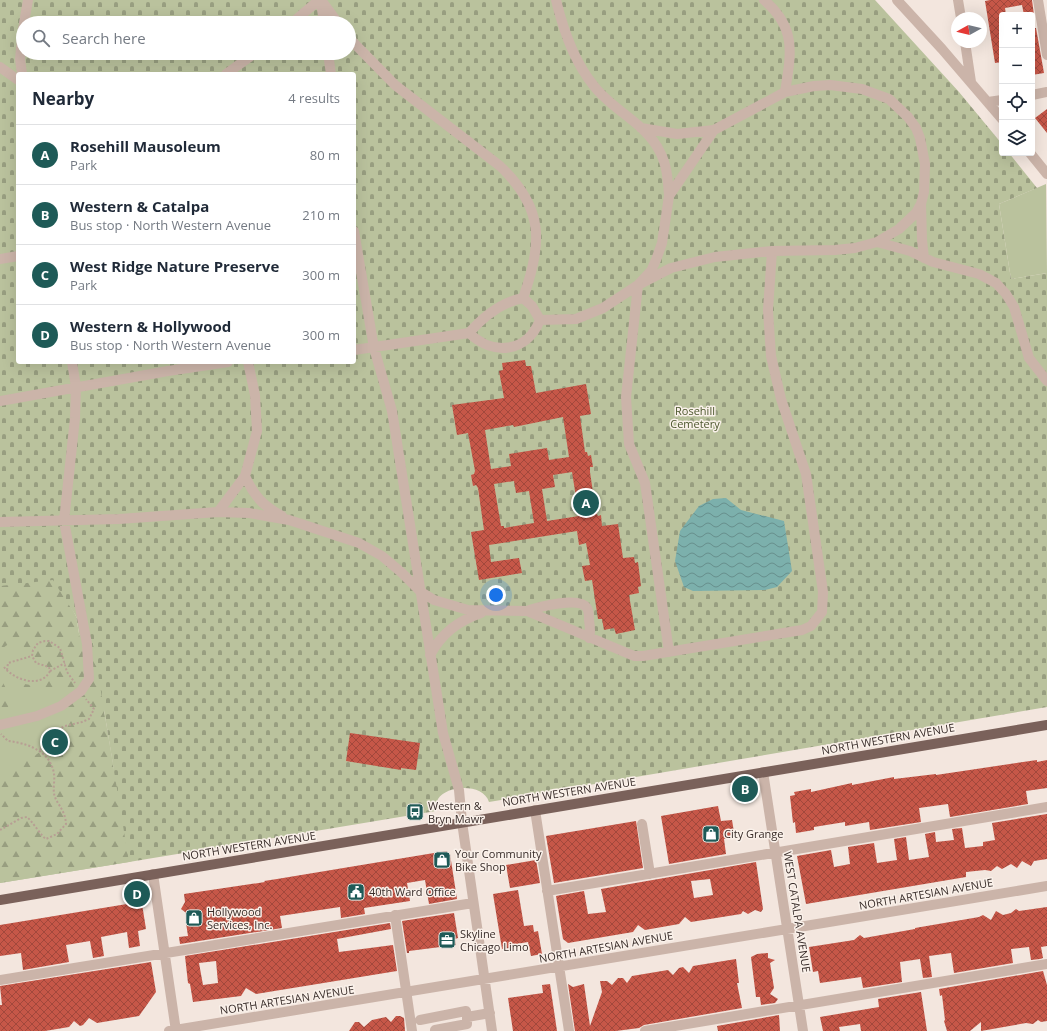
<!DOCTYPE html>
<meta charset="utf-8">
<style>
body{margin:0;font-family:"Open Sans",sans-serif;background:#f6f6f7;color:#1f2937}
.controls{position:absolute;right:12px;top:12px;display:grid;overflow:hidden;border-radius:4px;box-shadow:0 4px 16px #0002}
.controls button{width:36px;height:36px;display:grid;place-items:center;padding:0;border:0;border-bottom:1px solid #e0e1e3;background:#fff;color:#1f2937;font:20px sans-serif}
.compass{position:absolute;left:951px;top:12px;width:36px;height:36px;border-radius:50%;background:#fff;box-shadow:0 4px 16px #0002;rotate:262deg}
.you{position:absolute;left:496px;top:595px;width:14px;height:14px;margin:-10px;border:3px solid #fff;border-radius:50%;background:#1a73e8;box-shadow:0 0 0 6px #1a73e833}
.badge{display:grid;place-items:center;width:26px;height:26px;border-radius:50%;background:#1e5a57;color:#fff;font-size:13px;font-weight:700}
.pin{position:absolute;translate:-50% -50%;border:2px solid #fff;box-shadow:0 1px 4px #0006}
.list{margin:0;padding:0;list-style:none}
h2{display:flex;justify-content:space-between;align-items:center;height:52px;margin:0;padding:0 16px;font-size:17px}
h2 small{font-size:13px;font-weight:400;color:#747a83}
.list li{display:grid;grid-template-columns:26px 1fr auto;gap:12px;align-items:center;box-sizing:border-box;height:60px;padding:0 16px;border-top:1px solid #e0e1e3}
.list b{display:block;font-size:15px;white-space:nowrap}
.list p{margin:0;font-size:13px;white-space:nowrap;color:#747a83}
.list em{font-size:13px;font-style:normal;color:#747a83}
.icon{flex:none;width:22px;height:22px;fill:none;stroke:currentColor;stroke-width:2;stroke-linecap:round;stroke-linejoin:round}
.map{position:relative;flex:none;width:1047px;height:1031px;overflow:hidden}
.search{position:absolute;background:#fff;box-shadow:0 4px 16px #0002;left:16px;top:16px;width:340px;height:44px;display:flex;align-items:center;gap:10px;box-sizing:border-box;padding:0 14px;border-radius:22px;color:#747a83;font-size:15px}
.panel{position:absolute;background:#fff;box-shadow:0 4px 16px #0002;left:16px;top:72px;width:340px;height:292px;border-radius:4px}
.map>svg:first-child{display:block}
</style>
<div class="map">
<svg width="1047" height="1031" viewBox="0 0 1047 1031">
<defs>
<pattern id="forest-firs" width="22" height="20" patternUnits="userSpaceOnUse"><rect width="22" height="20" fill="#bac29d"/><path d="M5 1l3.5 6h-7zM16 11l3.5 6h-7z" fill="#989e80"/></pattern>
<pattern id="cemetery-stones" width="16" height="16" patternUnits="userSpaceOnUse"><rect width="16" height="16" fill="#bac29d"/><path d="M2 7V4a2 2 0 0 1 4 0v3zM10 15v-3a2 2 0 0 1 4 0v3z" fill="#989e80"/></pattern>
<pattern id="water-waves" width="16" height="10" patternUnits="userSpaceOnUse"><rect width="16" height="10" fill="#7cb0ac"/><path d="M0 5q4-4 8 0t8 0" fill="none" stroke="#678f8c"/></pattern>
<pattern id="building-cross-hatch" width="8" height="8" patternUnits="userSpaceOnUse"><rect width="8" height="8" fill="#c65748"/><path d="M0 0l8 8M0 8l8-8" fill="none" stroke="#a2483c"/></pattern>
</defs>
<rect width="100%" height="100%" fill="#f3e6de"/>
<path fill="#bac29d" d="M1046 184 1047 273 1011 279 999 204Z
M0 586 93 643 129 862 0 883Z"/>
<path fill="url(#forest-firs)" d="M55 578 76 616 81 645 93 643 107 697 104 713 114 770 149 856 129 862 0 883V769C12 767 28 761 37 754 54 742 82 704 60 686L29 691 18 686 19 683 36 686 48 682 54 670 43 669 34 663 29 652 23 646 10 643 0 650V583Z
M0 677 12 700 7 709 0 711Z"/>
<path fill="url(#cemetery-stones)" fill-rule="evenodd" d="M0 0H875L959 92 1002 144V153H1009L1037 188 999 204 1011 279 1047 273V707L489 802C483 783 447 785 438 799 436 803 436 807 436 811L129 862 93 643 81 645 76 616 53 580 0 586ZM23 23H349V53H23ZM18 74H354V362H18Z"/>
<path fill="url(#water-waves)" d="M726 498 741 510 784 521 792 571 777 587 765 590 693 591 684 587 675 561 680 531 699 506 713 499Z"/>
<path fill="url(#building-cross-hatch)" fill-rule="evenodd" d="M990 0H1032L1034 15H1024L1022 5 1005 8 1006 15H1002V62L995 63 985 1Z
M1032 28H1036L1044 73 1032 75Z
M1047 109V133L1035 118Z
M525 360 526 366H531L536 393 586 384 591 414 580 416 585 452H587L588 456 591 455 593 467H590V472L596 513 598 516 601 515 602 526 618 524 623 558 634 557 635 563 638 562 641 586 638 587 639 593 629 595 635 630 616 634 614 628 604 630 602 619H598L592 580 585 581 582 566 590 565 586 543 579 545 577 531 489 545 491 562 519 558 522 573 479 580 471 532 484 530 478 488 476 485 473 486 471 475 474 474 475 471 468 433 457 435 452 405 504 398 499 371 503 370 502 363ZM563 417 569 457 549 460 547 448 509 454 511 466 491 469 485 430 513 425 514 427ZM572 472 579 516 547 521 542 489 555 487 553 475ZM514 481 516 493 529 491 534 523 504 528V526H501L494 484Z
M350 733 420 743 416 770 401 768V770L346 761Z
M1037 760V762L1047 760V788L1026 791 1028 804 950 817 948 804 919 808 921 822 870 830 869 822 845 826V822L814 827V830L796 833 795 822 793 823 790 796 795 795 794 792 811 789V792L852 783V785L894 777V779L936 774V775Z
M718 806 721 821 732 820 735 838 724 839 726 854 669 864 661 816Z
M1047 814V859L1034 861 1031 866 1022 861 1017 868 1011 864 1002 869 997 866 991 871 985 870 966 872V877L806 904 797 856 831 850 834 867 850 864 848 847 874 843 877 863 897 860 894 839 906 837 909 860 929 857 925 834 935 832 936 842 954 840 952 829 962 828 965 848 983 846V842L995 840 992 823Z
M636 821 643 868 554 883 546 836Z
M446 851 450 854 457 899 429 904 425 880 407 883 410 901 364 908 365 914 341 918 340 907 280 916 282 928 180 944 179 937 188 936 186 923 197 921 181 909 185 902 184 894 265 882 264 881 277 879Z
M536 860 540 883 510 888 506 865Z
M756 862 763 909 761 912 755 910 748 914 743 911 741 914 691 922 685 917 679 924 645 930 638 925 633 932 568 943 563 939 556 896 584 891 588 914 606 912 601 889ZM710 879 713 895 694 898 691 881Z
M518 890 524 926 533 925 534 932 538 931 542 954 531 956 528 942 510 945V948L502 949 493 894Z
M139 902 142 904 146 929 138 931 140 946 129 948 127 932 101 937 104 956 93 958 90 941 66 945 69 962 23 970 21 953 0 956V925Z
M1047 907V946L1041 947 1043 958 1040 959 1031 960 1029 947 1011 949 1013 963 954 973 951 953 929 956 932 977 923 978 920 959 900 962 902 982 863 988 861 977 820 983 818 971 813 972 809 947 854 940 860 935 864 938 915 929V928L979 917 983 915 991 920 996 911 1003 915 1011 913 1016 909 1019 911Z
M454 913 458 938 455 939 456 945 409 951V953H407L402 921Z
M390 923 391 929 337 939 339 952 393 945 397 971 256 994 246 988 241 996 193 1002 190 984 188 983 185 956ZM216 961 218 983 203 985 199 963Z
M768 953V958L775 960 770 963 774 988 770 994 778 999 775 1003 761 1005 760 997H756L751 957 757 954Z
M736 959 739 983H737L742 1008 644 1025 639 1028 616 1031H575L568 984 573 987 584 984 590 1026 602 992 600 981H607L612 985 618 978H623L627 983 632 976 668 970 673 975 679 968 683 967 689 973 693 966Z
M151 962 156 992 139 1016 97 1023 89 1018 83 1025 80 1026 74 1021 69 1027 45 1031H0V1005H2L0 986Z
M1043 971 1047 985V1021L1041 1022 1038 1020 1033 1024 1026 1023 981 1031V1022L970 1031H947L944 1021 945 1020 942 995 940 996 939 989Z
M550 984 557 1031H513L508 998 543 993 542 985Z
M921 992 927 1031H861L860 1024 839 1027 840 1031H823L820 1017 879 1007 878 999Z
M779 1015 780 1031H718L717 1026Z
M396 1016H400L404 1018 405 1031H349L355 1022H359L364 1027 372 1020 386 1017 391 1022Z"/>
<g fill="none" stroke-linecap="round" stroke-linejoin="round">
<path stroke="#b79e93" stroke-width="2" stroke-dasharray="2 2" stroke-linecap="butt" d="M4 667C14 680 41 689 50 671L49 667 36 663 32 656 33 650 38 643 45 641H49L60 648 67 672 75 683
M7 670 8 663 32 656
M50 671 65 663
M40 750 51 733 65 726 82 722 89 719 94 709 86 699
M0 830 21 818 27 817C33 822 42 837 46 839L57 834 66 824C65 808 55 803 54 793 53 787 55 780 54 774 51 751 27 743 8 741L1 734"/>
<path stroke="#cbb4a9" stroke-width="10" d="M321 0 338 23
M556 0C563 29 575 63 594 86 612 110 647 124 660 152 667 165 668 181 669 196
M764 0C797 28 791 54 785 92
M897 0 942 49 1002 119
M958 0 961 18
M1038 0 1047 55
M321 2 324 23
M24 23 28 0
M292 23 319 0
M349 38 395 85 500 166C544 208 543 243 523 298 502 302 483 317 469 333
M965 42 971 82
M328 53 331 74
M0 67 18 80
M22 74 20 59 23 28
M226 74 255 53
M1032 95 1047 92
M988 102 1002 100
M641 128 677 134 714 130
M1030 153 1047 174
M921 204 922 240 924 258
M354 231 374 348 392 411 443 733 459 790 462 822 492 1031
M0 259 18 256
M523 298 532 306 540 320
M354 350 469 333C493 356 527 353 540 320L576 319 603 308 638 285 671 268 715 257 772 251 835 250 855 248 877 242 910 251 933 262 979 274 996 283 1006 294 1014 307 1029 358 1047 381
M0 401 168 371 228 362
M245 476C254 496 263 506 282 516
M218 512 245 476 257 431 255 395 248 362
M0 522 119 519 218 512 249 513 289 520 359 543 382 556 402 573 421 592 434 600 468 610 527 611 634 656H643L802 630 811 626 822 612 823 592 806 474 781 399 771 356 768 310 772 251
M527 611C538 607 580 596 587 608 589 611 589 616 589 620 590 626 591 632 589 638
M669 652 645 483 629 444 626 397 638 285 651 271 656 260 662 243 669 196 714 130 785 92 814 86 830 85 862 89 889 99 908 117 916 128 920 138 925 164 924 192 921 204 916 213 899 229 877 242
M430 655C442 633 458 621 481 613
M0 725 37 716 61 706 81 691 89 679 87 644 64 521 75 418 76 387 72 362
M763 772 803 1031
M535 810 569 1031
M642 824 650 874
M153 874 176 1031
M547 891 1047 807
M395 915 412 1031
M0 980 473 903
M420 1020 466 1011 467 1017
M435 1030 467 1024V1017L490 1013
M169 1031 1047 886
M645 1031 1047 964"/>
<path stroke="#7a615a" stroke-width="10" d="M0 900 1047 725"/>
</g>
<defs>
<symbol id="bus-square" viewBox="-11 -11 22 22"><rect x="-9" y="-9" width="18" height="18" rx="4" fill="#1e5a57" stroke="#faf1ea"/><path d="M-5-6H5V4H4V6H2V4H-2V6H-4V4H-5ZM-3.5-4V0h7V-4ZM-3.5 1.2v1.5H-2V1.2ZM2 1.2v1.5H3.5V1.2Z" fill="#fff"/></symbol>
<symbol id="shop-square" viewBox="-11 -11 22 22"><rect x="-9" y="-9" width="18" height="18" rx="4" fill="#1e5a57" stroke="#faf1ea"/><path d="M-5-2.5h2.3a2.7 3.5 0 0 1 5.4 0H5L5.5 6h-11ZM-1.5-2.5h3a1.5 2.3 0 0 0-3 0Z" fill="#fff"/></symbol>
<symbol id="civic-square" viewBox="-11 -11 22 22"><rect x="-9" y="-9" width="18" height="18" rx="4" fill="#1e5a57" stroke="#faf1ea"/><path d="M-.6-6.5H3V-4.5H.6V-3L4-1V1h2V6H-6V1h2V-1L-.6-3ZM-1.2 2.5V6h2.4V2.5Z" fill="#fff"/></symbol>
<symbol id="office-square" viewBox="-11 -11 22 22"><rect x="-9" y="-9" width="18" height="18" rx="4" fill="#1e5a57" stroke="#faf1ea"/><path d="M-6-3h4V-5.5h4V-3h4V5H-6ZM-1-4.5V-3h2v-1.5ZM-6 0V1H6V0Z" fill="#fff"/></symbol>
</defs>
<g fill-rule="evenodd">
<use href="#bus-square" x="405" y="802" width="20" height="20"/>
<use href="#shop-square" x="701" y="824" width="20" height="20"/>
<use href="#shop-square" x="432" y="850" width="20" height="20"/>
<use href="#civic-square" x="346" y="882" width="20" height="20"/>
<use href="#shop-square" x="184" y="908" width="20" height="20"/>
<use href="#office-square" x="437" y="930" width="20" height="20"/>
</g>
<g text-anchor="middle" stroke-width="3" stroke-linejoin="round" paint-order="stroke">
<g font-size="11" fill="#4c572d" stroke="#faf1ea">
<text x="695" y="415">Rosehill<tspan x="695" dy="13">Cemetery</tspan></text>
</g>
<g font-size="11" fill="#382c29" stroke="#faf1ea">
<text transform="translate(888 739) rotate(-10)" y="4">NORTH WESTERN AVENUE</text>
<text transform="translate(569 792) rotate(-9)" y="4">NORTH WESTERN AVENUE</text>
<text transform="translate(249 846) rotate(-9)" y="4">NORTH WESTERN AVENUE</text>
<text transform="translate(926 894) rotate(-10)" y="4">NORTH ARTESIAN AVENUE</text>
<text transform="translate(797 912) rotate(81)" y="4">WEST CATALPA AVENUE</text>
<text transform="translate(606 947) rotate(-10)" y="4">NORTH ARTESIAN AVENUE</text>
<text transform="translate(287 1000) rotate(-9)" y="4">NORTH ARTESIAN AVENUE</text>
</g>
<g font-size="11" fill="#382c29" stroke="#faf1ea" text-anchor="start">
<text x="428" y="810">Western &amp;<tspan x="428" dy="13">Bryn Mawr</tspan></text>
<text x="724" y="838">City Grange</text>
<text x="455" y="858">Your Community<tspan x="455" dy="13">Bike Shop</tspan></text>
<text x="369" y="896">40th Ward Office</text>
<text x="207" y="916">Hollywood<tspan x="207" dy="13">Services, Inc.</tspan></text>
<text x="460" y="938">Skyline<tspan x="460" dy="13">Chicago Limo</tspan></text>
</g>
</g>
</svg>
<div class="controls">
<button>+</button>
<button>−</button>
<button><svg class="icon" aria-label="locate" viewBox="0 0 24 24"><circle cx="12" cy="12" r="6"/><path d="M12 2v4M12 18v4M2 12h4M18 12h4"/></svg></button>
<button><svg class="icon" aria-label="layers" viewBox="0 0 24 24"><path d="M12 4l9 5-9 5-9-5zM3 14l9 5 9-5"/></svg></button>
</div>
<svg class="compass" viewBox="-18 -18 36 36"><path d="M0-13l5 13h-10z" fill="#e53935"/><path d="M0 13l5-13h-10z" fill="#747a83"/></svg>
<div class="you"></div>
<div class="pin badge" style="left:586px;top:503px">A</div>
<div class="pin badge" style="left:745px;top:789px">B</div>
<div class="pin badge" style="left:55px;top:742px">C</div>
<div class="pin badge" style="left:137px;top:894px">D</div>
<div class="search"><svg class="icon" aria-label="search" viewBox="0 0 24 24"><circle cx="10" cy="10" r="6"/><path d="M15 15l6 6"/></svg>Search here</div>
<section class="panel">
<h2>Nearby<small>4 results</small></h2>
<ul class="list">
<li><span class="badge">A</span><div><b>Rosehill Mausoleum</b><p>Park</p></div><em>80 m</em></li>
<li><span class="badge">B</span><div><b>Western &amp; Catalpa</b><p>Bus stop · North Western Avenue</p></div><em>210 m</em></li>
<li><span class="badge">C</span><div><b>West Ridge Nature Preserve</b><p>Park</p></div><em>300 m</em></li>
<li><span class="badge">D</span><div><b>Western &amp; Hollywood</b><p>Bus stop · North Western Avenue</p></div><em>300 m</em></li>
</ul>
</section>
</div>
